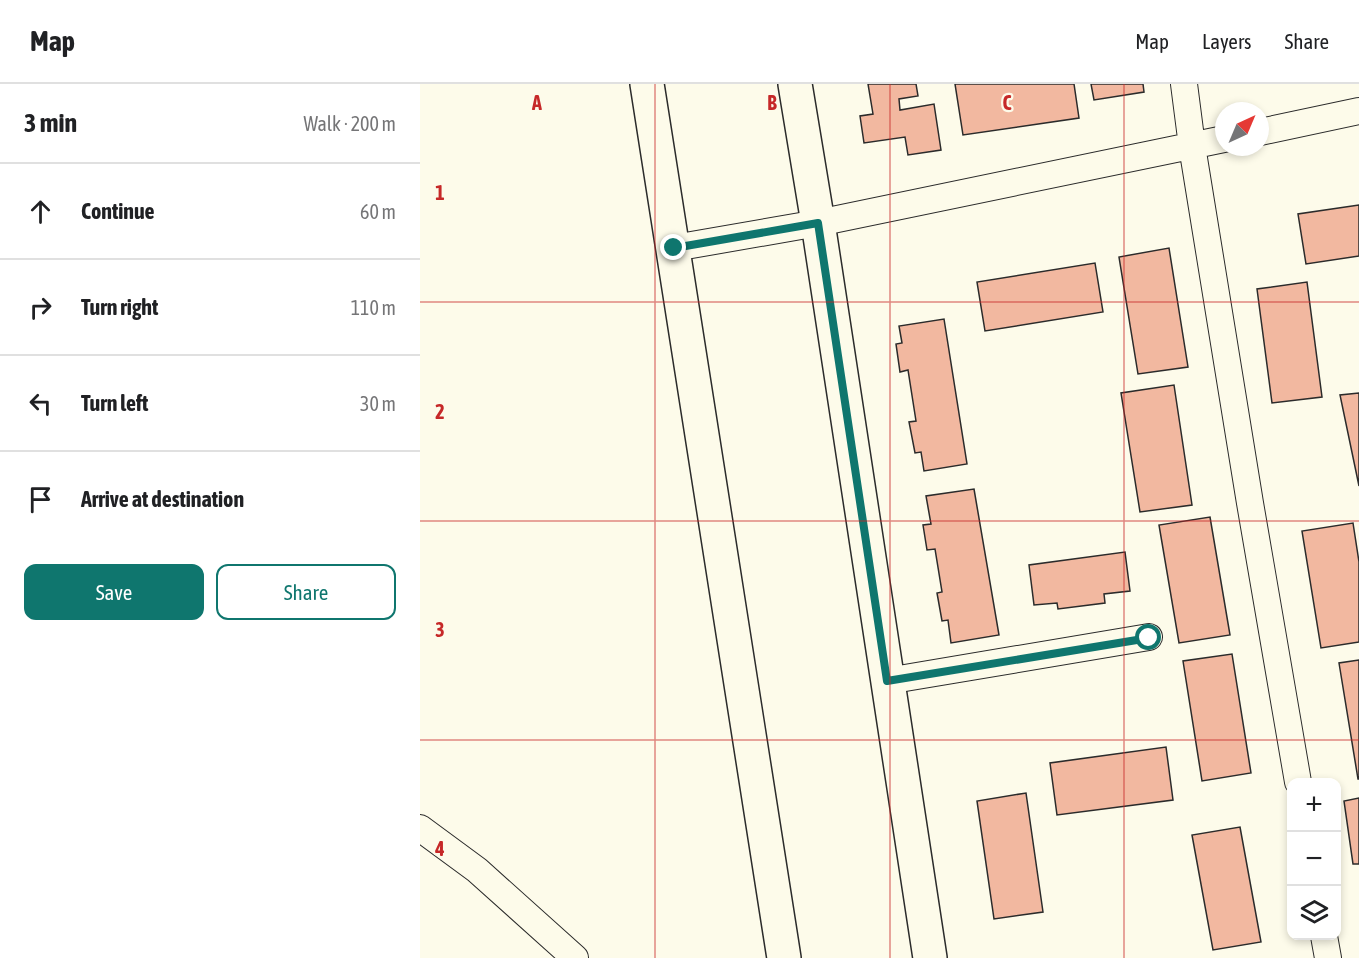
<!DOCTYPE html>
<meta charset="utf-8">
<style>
body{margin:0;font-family:"Asap Condensed",sans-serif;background:#f6f6f6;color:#202124}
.controls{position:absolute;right:18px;bottom:18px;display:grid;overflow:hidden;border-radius:12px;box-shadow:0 3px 9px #0003}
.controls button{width:54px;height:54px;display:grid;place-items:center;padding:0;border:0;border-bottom:2px solid #e0e0e0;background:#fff;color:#202124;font:30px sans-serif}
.compass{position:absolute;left:795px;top:18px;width:54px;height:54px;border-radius:50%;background:#fff;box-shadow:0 3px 9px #0003;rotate:44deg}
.stop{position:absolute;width:18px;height:18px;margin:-14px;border:4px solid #0f766e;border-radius:50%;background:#fff}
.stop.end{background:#0f766e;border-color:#fff;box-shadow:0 2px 6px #0008}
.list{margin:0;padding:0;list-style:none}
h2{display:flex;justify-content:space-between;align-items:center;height:78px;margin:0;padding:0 24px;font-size:26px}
h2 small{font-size:20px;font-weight:400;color:#757577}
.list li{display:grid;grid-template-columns:39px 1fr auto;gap:18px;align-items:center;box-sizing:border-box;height:96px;padding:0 24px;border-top:2px solid #e0e0e0}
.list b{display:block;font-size:22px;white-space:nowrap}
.list em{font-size:20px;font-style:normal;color:#757577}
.actions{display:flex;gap:12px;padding:18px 24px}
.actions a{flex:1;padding:14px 0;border:2px solid #0f766e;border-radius:12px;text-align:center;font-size:21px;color:#0f766e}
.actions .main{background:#0f766e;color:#fff}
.icon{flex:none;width:33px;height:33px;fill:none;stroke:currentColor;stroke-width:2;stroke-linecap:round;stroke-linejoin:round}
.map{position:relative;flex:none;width:939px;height:874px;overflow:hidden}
header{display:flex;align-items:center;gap:36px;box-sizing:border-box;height:84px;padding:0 30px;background:#fff;border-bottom:2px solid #e0e0e0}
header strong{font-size:28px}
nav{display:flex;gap:33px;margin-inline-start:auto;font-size:21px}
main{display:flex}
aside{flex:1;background:#fff}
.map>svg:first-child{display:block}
</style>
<header>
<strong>Map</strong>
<nav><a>Map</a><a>Layers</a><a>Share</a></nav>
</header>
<main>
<aside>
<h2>3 min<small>Walk · 200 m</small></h2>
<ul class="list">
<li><svg class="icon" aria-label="ahead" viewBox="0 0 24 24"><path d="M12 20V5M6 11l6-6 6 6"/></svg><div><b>Continue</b></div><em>60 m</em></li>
<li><svg class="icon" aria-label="right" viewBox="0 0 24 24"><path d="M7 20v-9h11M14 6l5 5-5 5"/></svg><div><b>Turn right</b></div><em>110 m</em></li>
<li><svg class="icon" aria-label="left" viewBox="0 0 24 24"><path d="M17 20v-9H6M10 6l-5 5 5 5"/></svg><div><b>Turn left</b></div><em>30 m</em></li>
<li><svg class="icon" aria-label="arrive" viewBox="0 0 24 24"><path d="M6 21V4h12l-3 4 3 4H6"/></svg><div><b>Arrive at destination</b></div></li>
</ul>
<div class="actions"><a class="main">Save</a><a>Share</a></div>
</aside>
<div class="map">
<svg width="939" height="874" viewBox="0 0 939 874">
<rect width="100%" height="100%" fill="#fdfbea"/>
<path fill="#f2b8a0" stroke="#2b2b2b" stroke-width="1.5" d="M448 0H496L498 12 479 15 480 26 514 20 521 66 488 71 485 53 444 59 440 32 453 30Z
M535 0H654L659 34 543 51Z
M671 0H723L724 8 674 16Z
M939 121V172L886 180 878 130Z
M749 164 768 283 718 290 699 173Z
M675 179 683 228 565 247 557 198Z
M887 198 902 313 852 319 837 205Z
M524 235 547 380 504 387 501 368 495 369 489 338 496 337 488 286 480 288 476 260 482 259 479 242Z
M754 301 772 421 720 428 701 309Z
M939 309V402L920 311Z
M554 405 579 551 531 559 528 536 522 537 517 509 522 508 515 465 507 466 503 441 511 440 506 412Z
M790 433 810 551 759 559 739 441Z
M933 439 939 478V558L901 564 882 447Z
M705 468 710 507 684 510 685 519 638 525 637 519 614 521 609 481Z
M812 570 831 689 782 697 763 577Z
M939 576V695H938L919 579Z
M746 663 753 716 637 731 630 679Z
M606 709 623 828 574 835 557 717Z
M939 714V780H933L924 717Z
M820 743 841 858 793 866 772 751Z"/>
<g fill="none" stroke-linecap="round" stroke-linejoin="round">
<defs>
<path id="minor" d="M764 0 772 62 830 419 878 698
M840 48 939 27
M254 164 398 139 804 55
M467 597 729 553
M0 744 57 786 155 874
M904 852 908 874"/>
<path id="tertiary" d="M227 0 364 874
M375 0 398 139 510 874"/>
</defs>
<use href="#minor" stroke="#2b2b2b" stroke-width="28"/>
<use href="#tertiary" stroke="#2b2b2b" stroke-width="36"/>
<use href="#minor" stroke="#fdfbea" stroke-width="26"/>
<use href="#tertiary" stroke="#fdfbea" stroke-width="33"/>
</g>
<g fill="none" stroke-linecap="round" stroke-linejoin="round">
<path stroke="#0f766e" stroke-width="8" d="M254 164 398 139 467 597 729 554"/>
</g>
<path fill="none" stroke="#c62828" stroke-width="1.5" stroke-opacity="0.55" d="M235 0V874M470 0V874M704 0V874M0 218H939M0 437H939M0 656H939"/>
<g font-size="20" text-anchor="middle" font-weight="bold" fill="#c62828" stroke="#fdfbea" stroke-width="4.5" stroke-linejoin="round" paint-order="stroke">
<text x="117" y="26">A</text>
<text x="352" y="26">B</text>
<text x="587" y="26">C</text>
<text x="20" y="116">1</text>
<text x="20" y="335">2</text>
<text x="20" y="553">3</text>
<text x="20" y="772">4</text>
</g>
</svg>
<div class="controls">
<button>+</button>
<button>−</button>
<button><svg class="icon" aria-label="layers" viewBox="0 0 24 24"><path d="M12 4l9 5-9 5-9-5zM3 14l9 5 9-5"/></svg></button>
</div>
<svg class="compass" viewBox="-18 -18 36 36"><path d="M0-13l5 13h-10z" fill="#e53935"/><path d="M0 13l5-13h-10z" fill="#757577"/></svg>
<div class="stop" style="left:729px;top:554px"></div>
<div class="stop end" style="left:254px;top:164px"></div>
</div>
</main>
